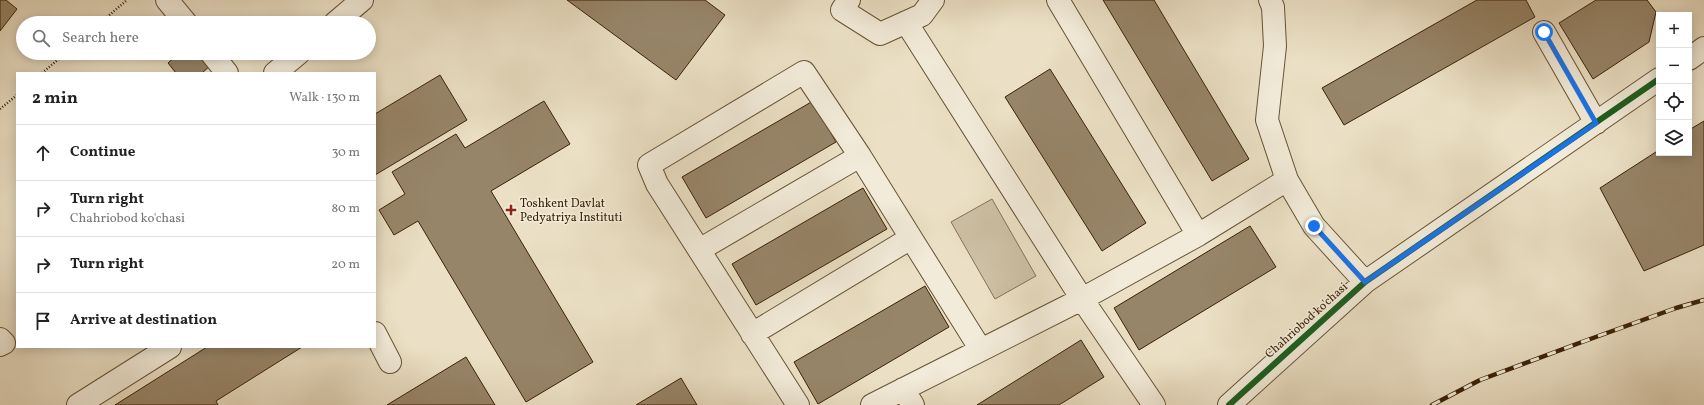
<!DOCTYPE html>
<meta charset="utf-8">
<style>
body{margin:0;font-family:Vollkorn,serif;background:#f2f2f2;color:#222}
.controls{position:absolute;right:12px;top:12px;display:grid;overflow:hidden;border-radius:0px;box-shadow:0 2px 10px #0003}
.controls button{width:36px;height:36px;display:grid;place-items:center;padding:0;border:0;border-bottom:1px solid #e0e0e0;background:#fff;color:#222;font:20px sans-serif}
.stop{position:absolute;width:12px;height:12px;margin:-9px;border:3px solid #1a73e8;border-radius:50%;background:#fff}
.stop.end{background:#1a73e8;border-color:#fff;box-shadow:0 1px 4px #0008}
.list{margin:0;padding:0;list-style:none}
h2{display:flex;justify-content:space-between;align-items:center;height:52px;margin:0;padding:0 16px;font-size:17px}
h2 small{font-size:13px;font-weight:400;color:#767676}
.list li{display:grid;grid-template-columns:26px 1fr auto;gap:12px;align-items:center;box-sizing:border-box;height:56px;padding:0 16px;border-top:1px solid #e0e0e0}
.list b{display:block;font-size:15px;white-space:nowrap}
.list p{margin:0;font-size:13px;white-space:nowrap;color:#767676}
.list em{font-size:13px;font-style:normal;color:#767676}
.icon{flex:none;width:22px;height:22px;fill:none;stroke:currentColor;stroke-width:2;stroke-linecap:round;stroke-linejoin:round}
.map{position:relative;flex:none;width:1704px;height:405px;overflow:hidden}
.search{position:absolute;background:#fff;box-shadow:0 2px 10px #0003;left:16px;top:16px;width:360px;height:44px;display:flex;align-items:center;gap:10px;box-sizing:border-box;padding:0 14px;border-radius:22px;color:#767676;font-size:15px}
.panel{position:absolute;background:#fff;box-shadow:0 2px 10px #0003;left:16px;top:72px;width:360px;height:276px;border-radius:0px}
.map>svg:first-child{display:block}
</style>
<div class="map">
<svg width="1704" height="405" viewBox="0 0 1704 405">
<rect width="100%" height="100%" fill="#ebe0c5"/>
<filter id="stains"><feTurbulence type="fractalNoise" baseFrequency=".005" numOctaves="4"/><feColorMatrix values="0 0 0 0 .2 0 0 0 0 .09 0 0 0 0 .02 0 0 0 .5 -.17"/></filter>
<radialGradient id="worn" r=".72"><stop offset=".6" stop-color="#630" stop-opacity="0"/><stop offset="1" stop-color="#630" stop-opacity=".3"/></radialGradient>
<path fill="#cdc0a5" stroke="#847156" d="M992 199 1036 276 995 299 951 222Z"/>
<path fill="#978569" stroke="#3b2206" d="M0 0H6L17 9 0 31Z
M567 0H705L725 15 676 80Z
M1103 0H1154L1249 159 1212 181Z
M1477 0H1526L1535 17 1344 125 1322 88Z
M1596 0H1647L1656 12 1649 42 1593 79 1559 23Z
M179 53H200L211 65 202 73H176L168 63Z
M1050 69 1146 223 1102 251 1005 97Z
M440 75 467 120 375 175V114Z
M544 101 570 144 491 191 593 362 526 402 418 221 394 235 379 210 405 194 392 172 456 134 465 148Z
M813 101 836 142 706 218 682 177Z
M1704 121V245L1644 271 1600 188 1659 150V153H1689V130Z
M863 188 887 229 756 305 732 264Z
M1250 226 1276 267 1139 350 1114 308Z
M925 286 949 327 818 404 794 362Z
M1081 340 1104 377 1059 405H977Z
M207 347H302L216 401 218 405H115Z
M466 357 495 405H387Z
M681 378 697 405H636Z"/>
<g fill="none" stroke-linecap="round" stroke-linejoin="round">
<defs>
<path id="minor" d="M167 0 186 23
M849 0 842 10 880 34 922 15 933 0
M1058 0 1198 235
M1270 0 1273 7 1275 46 1267 120 1287 180 1314 226 1365 282
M906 22 1082 299 1154 405
M335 23 362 0
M1544 32 1596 123
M211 53 227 73
M1689 59 1704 48
M275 73 299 53
M699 250 860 156 911 238
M375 333 390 362
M752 334 911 238 981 350
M0 339 4 343 0 345
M903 389 913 405
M78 405 170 347
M798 405 657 184 649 165 804 72 860 156
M872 405 1082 299 1198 235 1287 180
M1229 405 1365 282 1659 79"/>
</defs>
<use href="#minor" stroke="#675236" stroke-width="24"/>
<path stroke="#3b2206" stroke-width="2.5" stroke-dasharray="1 2" stroke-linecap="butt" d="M100 23 127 0
M42 73 66 53
M0 109 17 95"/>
<use href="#minor" stroke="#f2ebd9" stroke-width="22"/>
<defs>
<path id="rail" d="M1432 405 1480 380 1582 342 1676 308 1704 300"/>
</defs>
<use href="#rail" stroke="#3b2206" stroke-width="4.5"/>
<use href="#rail" stroke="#f2ebd9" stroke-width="3" stroke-dasharray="9" stroke-linecap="butt"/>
<defs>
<path id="cycleway" d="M1229 405 1365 282 1659 79"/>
</defs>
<use href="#cycleway" stroke="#f2ebd9" stroke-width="8"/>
<use href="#cycleway" stroke="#1b5e20" stroke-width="6"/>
</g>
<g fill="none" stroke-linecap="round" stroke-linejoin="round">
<path stroke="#1a73e8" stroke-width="5" d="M1314 226 1365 282 1596 123 1544 32"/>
</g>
<path fill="#8f2418" stroke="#f2ebd9" stroke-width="1.5" d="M509 204h4v4h4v4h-4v4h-4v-4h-4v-4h4z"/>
<g text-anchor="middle" stroke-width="3" stroke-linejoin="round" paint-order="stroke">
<g font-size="12" fill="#3b2206" stroke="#f2ebd9" text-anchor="start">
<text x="520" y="207">Toshkent Davlat<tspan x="520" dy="14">Pedyatriya Instituti</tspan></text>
</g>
<g font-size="12" fill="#3b2206" stroke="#f2ebd9">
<text transform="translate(1306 320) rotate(-42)" y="4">Chahriobod ko'chasi</text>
</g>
</g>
<rect width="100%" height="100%" filter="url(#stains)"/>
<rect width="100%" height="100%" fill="url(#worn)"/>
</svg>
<div class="controls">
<button>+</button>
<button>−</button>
<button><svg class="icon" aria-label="locate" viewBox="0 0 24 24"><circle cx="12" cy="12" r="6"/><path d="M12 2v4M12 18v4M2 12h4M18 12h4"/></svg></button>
<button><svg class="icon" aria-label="layers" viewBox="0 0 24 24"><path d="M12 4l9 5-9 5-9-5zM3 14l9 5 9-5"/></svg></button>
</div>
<div class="stop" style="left:1544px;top:32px"></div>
<div class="stop end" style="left:1314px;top:226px"></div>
<div class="search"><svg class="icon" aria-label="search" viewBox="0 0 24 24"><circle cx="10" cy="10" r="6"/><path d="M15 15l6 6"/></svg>Search here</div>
<section class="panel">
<h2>2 min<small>Walk · 130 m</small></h2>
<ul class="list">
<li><svg class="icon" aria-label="ahead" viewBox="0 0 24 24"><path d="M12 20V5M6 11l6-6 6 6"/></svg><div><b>Continue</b></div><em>30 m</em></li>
<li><svg class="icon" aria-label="right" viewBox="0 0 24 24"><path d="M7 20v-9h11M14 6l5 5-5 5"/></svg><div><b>Turn right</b><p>Chahriobod ko'chasi</p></div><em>80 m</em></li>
<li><svg class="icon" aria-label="right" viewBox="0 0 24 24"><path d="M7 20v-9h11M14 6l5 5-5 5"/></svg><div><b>Turn right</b></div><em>20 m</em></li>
<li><svg class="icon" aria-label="arrive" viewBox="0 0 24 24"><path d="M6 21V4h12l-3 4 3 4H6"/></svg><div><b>Arrive at destination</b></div></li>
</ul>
</section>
</div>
